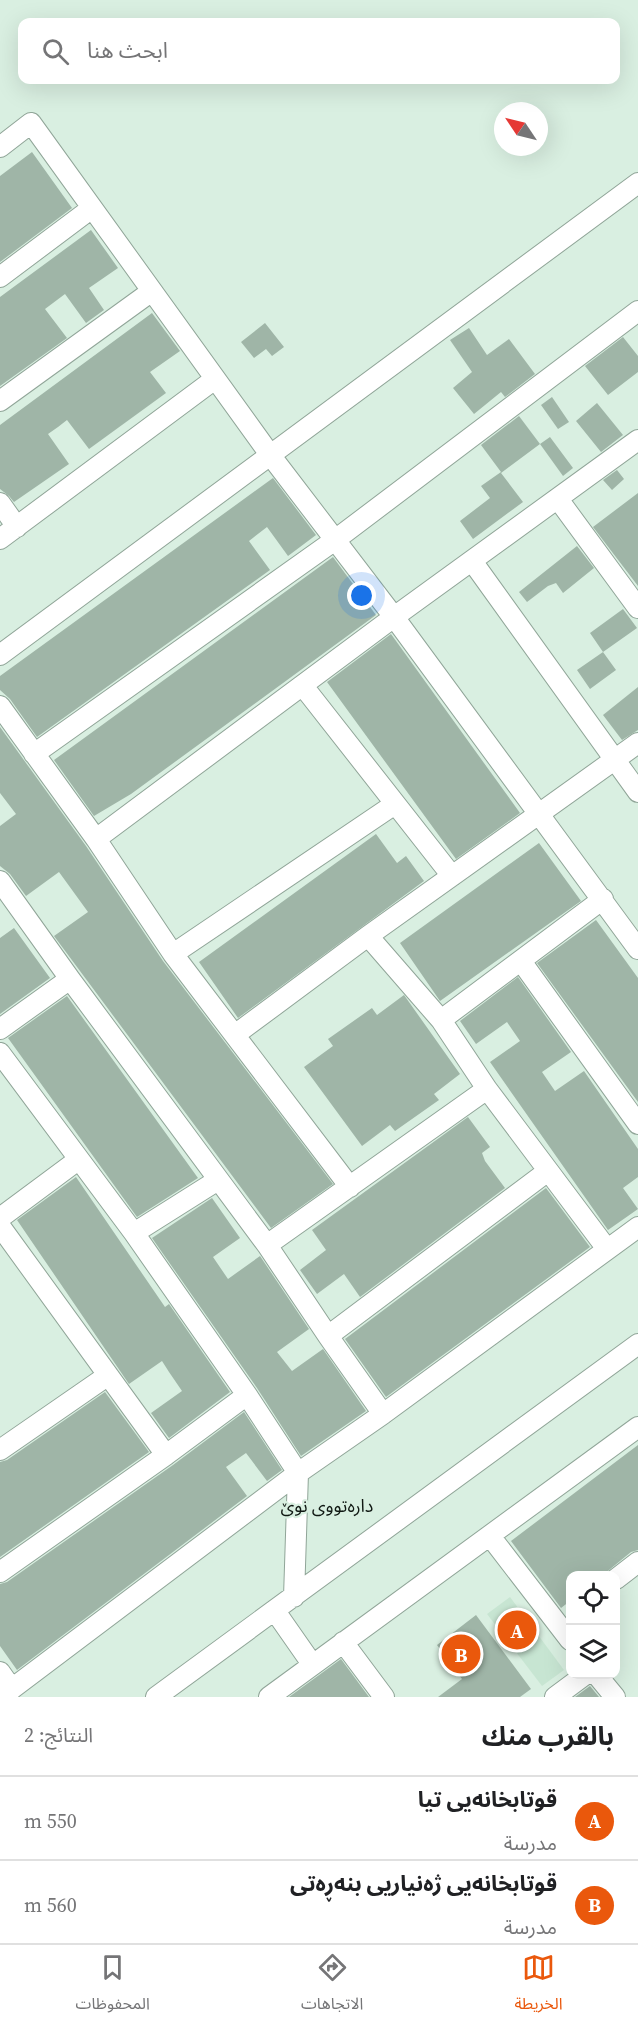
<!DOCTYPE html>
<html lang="ar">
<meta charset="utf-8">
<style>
body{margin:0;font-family:"Source Serif 4","Noto Sans Arabic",serif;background:#f6f6f6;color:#202124;direction:rtl}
.controls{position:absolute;right:18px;bottom:18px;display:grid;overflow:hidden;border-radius:12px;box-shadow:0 6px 24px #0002}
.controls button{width:54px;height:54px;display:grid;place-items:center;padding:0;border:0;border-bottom:2px solid #e0e0e0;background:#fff;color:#202124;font:30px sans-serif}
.compass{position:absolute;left:494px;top:102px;width:54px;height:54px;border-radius:50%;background:#fff;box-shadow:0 6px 24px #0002;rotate:305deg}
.you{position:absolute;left:362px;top:596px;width:21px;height:21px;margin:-15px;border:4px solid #fff;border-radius:50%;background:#1a73e8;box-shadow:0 0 0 9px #1a73e833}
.badge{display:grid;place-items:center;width:39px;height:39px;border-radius:50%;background:#ea580c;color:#fff;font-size:20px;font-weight:700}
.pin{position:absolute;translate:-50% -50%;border:3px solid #fff;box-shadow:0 2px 6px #0006}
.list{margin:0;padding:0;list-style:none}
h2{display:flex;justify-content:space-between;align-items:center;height:78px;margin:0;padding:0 24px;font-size:26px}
h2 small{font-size:20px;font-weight:400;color:#757577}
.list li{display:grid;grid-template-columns:39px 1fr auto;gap:18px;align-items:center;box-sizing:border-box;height:84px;padding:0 24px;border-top:2px solid #e0e0e0}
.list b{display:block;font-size:22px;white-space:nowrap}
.list p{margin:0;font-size:20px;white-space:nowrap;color:#757577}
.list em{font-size:20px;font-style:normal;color:#757577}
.icon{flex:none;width:33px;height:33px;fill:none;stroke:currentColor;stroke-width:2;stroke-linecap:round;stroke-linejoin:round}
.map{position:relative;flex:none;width:638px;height:1697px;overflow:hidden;direction:ltr}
.search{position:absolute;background:#fff;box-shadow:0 6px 24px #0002;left:18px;right:18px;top:18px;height:66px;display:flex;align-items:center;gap:15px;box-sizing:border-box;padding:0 21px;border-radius:12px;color:#757577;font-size:22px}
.sheet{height:246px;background:#fff}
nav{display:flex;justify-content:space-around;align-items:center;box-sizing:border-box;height:84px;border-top:2px solid #e0e0e0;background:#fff;font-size:16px;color:#757577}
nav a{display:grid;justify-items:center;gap:3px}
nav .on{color:#ea580c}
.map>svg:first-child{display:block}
</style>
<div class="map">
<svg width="638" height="1697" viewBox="0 0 638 1697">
<rect width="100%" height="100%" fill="#d9efe1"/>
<path fill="#c7e5d2" d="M510 1597 564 1670 542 1686 487 1614Z"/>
<path fill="#9fb5a7" d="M32 152 72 208 0 262V176Z
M91 230 118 268 89 288 104 310 86 323 65 294 45 309 67 338 0 386V297Z
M152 313 180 351 150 372 166 393 89 449 67 420 58 427 48 434 69 464 14 502 9 496 0 489V425Z
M265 323 284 347 272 356 266 349 254 358 241 342Z
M469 328 487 355 509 339 535 374 505 397 501 392 474 414 453 388 472 372 450 340Z
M623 337 638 356V372L608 395 585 366Z
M552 397 569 422 558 429 541 405Z
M597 403 623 435 601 452 576 421Z
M519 416 540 444 550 437 573 468 563 476 540 444 501 473 523 502 473 539 460 521 490 498 481 486 501 472 481 445Z
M617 470 624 479 612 490 603 480Z
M273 478 316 535 288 556 267 527 249 541 270 570 37 737 10 699 0 690V676Z
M638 493V586L593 527Z
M577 546 594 568 563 593 556 583 548 586 527 602 519 592Z
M333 557 376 615 131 794 94 816 54 760Z
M623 609 637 628 603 652 590 633Z
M391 634 520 813 456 859 327 682Z
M603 652 616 670 590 689 577 670Z
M638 687V730L622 740 603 715Z
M0 727 86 846 163 961 333 1184 271 1228 54 936 88 912 59 872 26 896 10 874 0 866V826L16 814 0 793Z
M376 834 397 863 406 856 424 881 238 1018 199 962Z
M539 843 581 901 440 1001 400 943Z
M596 920 638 978V1102L537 963Z
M14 928 50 978 0 1014V938Z
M518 977 571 1052 542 1072 555 1091 584 1071 638 1149V1177L623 1188 638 1209 608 1230 490 1062 520 1041 507 1022 476 1044 460 1021Z
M404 995 460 1074 434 1094 439 1100 395 1131 390 1125 362 1146 304 1067 333 1046 328 1039 372 1008 377 1015Z
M67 996 198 1178 137 1217 8 1038Z
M468 1117 490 1147 482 1153 485 1161 505 1188 360 1297 344 1274 317 1294 300 1270 326 1250 312 1230Z
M76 1177 165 1307 169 1304 230 1392 169 1438 151 1413 182 1391 169 1372 162 1361 129 1384 17 1220Z
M546 1188 590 1247 386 1397 345 1339Z
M212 1198 240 1238 213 1257 228 1279 260 1256 309 1329 277 1352 292 1371 323 1349 366 1411 301 1456 257 1388 152 1238Z
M105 1392 149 1452 0 1557V1462L7 1460Z
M244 1412 282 1470 267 1481 246 1453 226 1467 247 1496 17 1670 0 1646V1584L7 1582 173 1465Z
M638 1445V1550L631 1552 609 1570 605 1575H570V1601L561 1608 511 1541Z
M476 1615 531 1689 520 1697H438L462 1679 437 1645Z
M341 1659 369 1697H289Z
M590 1686 599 1697H575Z"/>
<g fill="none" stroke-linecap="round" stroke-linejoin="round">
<defs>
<path id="minor" d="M0 147 31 123 271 456 394 617 638 949
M0 277 92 208
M0 401 152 291
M558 499 638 608
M0 503 17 527
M0 539 215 379
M472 561 638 792
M0 655 638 183
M303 686 452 876
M0 706 96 839 173 954 350 1187
M34 754 335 540 638 311
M96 839 394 617 638 440
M0 881 70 979 267 1245 328 1336 383 1414
M368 936 441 1020 487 1089 607 1249
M173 954 395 804
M521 961 638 1124
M441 1020 603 899
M0 1029 70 979
M236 1034 368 936 638 743
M0 1053 134 1233 247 1395 298 1473 294 1597
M0 1218 78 1160
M0 1226 166 1455
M134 1233 218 1180
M267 1245 487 1089
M328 1336 548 1171
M0 1450 107 1376
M490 1536 570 1640
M0 1572 166 1455 247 1395
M616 1579 638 1562
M275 1611 312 1664
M343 1642 384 1697
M0 1672 12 1689
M596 1674 615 1697
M1 1697 298 1473 383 1414 638 1227
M156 1697 638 1344
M269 1697 638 1427
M555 1697 586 1674"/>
</defs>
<use href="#minor" stroke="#90a598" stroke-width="22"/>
<use href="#minor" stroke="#fff" stroke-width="20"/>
</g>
<g text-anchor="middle" stroke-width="4.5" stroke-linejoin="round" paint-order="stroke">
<g font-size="18" fill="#101813" stroke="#d9efe1">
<text x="327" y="1512">دارەتووی نوێ</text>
</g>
</g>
</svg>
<div class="controls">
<button><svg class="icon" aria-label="locate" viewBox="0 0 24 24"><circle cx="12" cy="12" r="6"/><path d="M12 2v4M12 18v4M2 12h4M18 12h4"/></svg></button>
<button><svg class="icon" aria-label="layers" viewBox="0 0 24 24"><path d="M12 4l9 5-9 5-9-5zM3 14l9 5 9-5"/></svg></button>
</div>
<svg class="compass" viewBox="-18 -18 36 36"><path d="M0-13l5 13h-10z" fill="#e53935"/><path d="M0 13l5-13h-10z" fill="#757577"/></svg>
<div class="you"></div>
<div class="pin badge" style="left:517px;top:1630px">A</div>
<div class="pin badge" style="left:461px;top:1654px">B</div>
<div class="search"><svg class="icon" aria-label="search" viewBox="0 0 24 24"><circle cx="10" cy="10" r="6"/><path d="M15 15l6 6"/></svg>ابحث هنا</div>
</div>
<section class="sheet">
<h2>بالقرب منك<small>النتائج: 2</small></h2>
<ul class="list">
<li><span class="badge">A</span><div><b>قوتابخانەیی تیا</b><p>مدرسة</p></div><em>550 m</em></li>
<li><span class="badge">B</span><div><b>قوتابخانەیی ژەنیاریی بنەڕەتی</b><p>مدرسة</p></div><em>560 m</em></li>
</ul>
</section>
<nav>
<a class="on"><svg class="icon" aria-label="map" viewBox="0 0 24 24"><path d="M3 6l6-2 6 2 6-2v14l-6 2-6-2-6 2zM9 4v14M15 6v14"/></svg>الخريطة</a>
<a><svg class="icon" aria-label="directions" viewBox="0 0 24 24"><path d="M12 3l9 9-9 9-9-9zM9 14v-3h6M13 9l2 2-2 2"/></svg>الاتجاهات</a>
<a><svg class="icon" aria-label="saved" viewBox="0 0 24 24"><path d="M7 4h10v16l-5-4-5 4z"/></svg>المحفوظات</a>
</nav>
